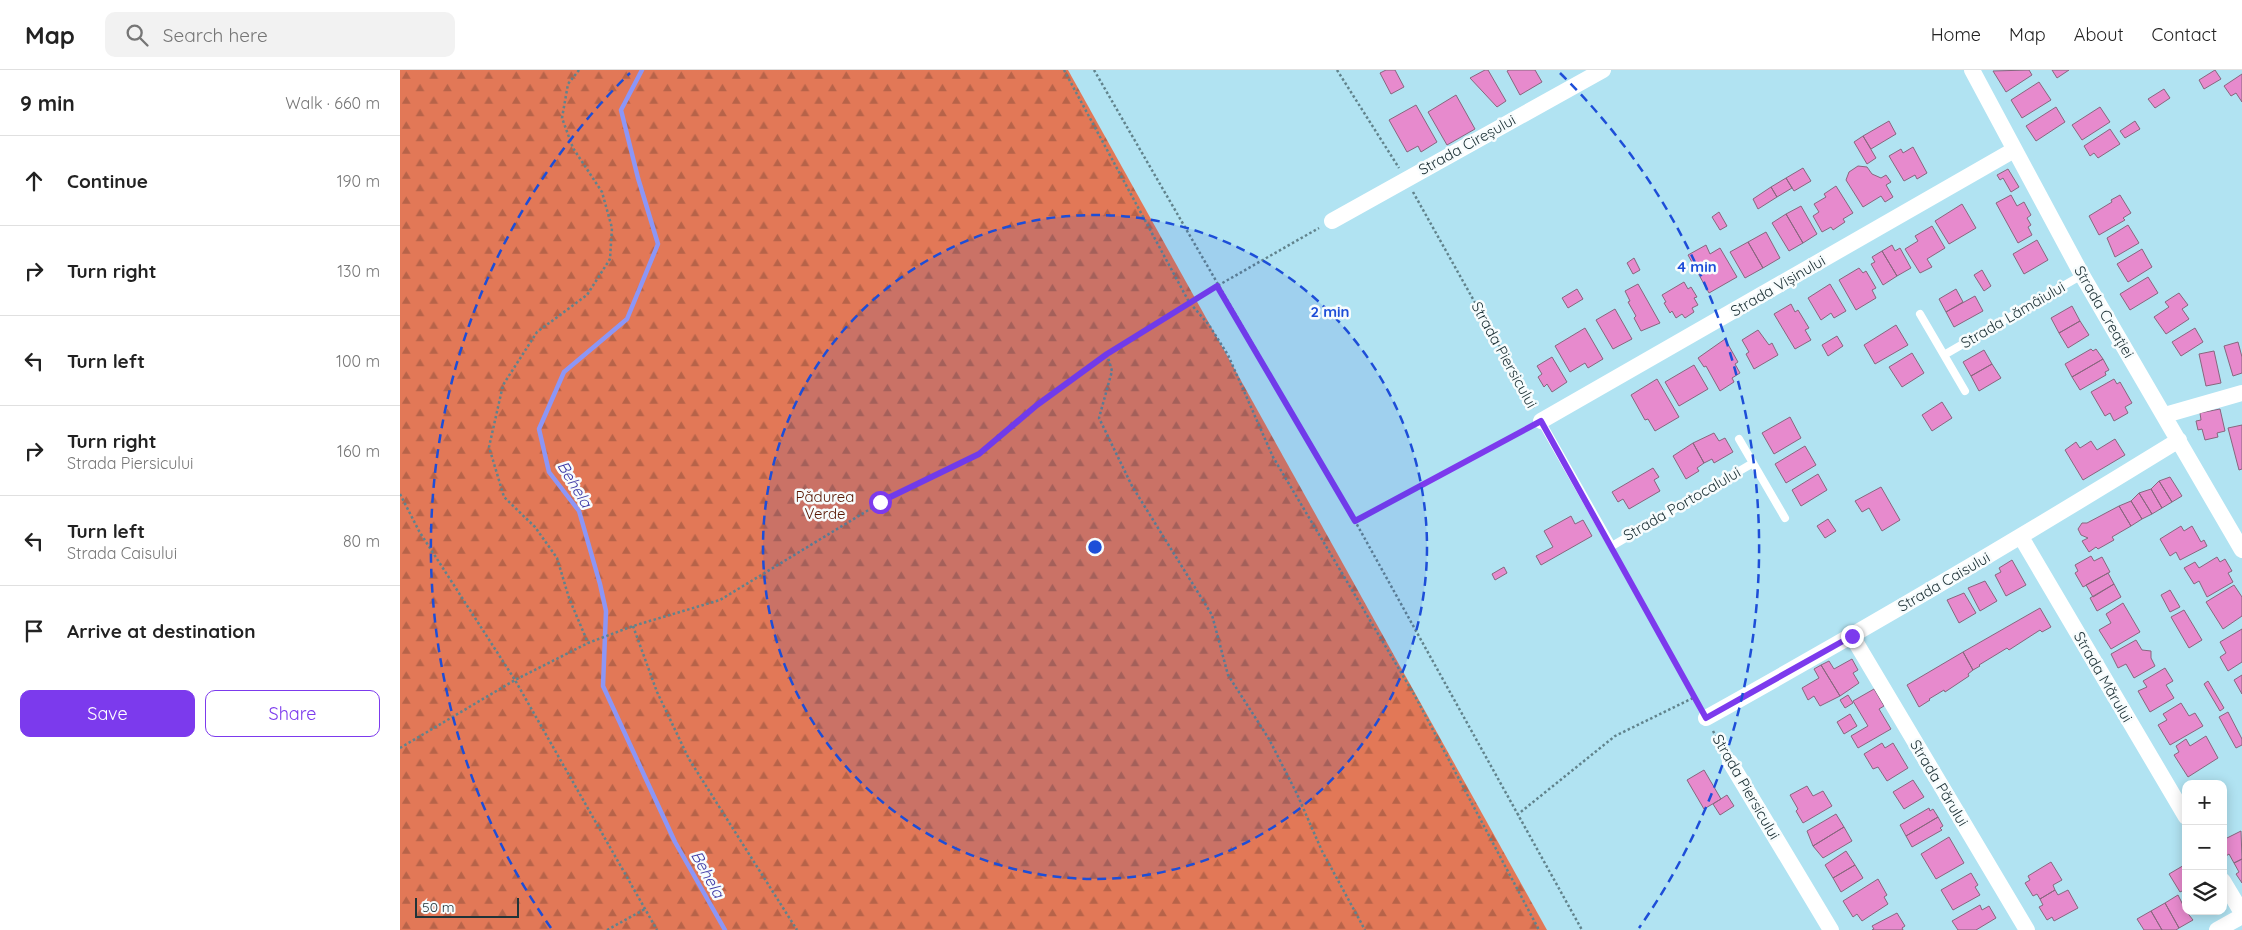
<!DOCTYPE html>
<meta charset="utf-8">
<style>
body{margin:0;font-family:Quicksand,sans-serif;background:#f2f2f2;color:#222}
.controls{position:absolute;right:15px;bottom:15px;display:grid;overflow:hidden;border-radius:10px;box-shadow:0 2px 12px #0003}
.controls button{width:45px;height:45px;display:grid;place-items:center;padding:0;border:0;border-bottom:1px solid #e0e0e0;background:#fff;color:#222;font:25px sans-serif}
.scale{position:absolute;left:15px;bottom:12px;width:104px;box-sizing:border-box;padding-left:5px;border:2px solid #203439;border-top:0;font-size:14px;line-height:18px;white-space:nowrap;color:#203439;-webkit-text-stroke:4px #f7fcfd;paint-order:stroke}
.stop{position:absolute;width:15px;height:15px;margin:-11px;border:4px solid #7c3aed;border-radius:50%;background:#fff}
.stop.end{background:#7c3aed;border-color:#fff;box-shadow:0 1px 5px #0008}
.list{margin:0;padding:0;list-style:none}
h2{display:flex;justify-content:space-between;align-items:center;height:65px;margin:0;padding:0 20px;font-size:21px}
h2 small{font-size:16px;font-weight:400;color:#767676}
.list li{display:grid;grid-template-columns:32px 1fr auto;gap:15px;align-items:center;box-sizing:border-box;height:90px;padding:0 20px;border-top:1px solid #e0e0e0}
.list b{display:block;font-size:19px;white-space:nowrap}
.list p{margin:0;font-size:16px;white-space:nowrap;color:#767676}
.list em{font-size:16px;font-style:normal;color:#767676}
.actions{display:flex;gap:10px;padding:15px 20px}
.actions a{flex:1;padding:11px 0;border:1px solid #7c3aed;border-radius:10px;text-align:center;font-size:18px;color:#7c3aed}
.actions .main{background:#7c3aed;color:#fff}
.icon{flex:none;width:28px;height:28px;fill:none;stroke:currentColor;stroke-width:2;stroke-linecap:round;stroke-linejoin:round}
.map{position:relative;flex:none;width:1842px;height:860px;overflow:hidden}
header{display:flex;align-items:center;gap:30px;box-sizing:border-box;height:70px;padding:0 25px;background:#fff;border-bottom:1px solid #e0e0e0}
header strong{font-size:24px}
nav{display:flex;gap:28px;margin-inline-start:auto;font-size:18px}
.search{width:350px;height:45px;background:#f2f2f2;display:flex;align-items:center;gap:12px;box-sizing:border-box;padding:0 18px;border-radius:10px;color:#767676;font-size:19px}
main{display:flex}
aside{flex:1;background:#fff}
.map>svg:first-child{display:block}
</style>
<header>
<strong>Map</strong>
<div class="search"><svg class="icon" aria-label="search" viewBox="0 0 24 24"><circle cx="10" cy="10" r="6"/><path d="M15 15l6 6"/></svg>Search here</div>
<nav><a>Home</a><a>Map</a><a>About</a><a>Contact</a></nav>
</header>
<main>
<aside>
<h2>9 min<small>Walk · 660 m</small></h2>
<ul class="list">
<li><svg class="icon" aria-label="ahead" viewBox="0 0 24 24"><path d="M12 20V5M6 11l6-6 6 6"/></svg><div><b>Continue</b></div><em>190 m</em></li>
<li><svg class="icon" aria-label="right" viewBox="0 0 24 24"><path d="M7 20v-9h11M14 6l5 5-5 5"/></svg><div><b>Turn right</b></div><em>130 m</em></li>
<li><svg class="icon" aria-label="left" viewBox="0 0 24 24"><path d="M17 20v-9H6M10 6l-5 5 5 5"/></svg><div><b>Turn left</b></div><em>100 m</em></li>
<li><svg class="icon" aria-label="right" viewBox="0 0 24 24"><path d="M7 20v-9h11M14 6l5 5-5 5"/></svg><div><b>Turn right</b><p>Strada Piersicului</p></div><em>160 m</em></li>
<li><svg class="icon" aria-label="left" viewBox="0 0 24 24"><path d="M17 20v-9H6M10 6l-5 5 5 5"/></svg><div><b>Turn left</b><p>Strada Caisului</p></div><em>80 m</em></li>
<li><svg class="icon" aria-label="arrive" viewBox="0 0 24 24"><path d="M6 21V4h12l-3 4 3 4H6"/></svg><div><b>Arrive at destination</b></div></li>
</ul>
<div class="actions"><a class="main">Save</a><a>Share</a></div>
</aside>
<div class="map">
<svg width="1842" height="860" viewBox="0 0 1842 860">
<defs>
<pattern id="forest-firs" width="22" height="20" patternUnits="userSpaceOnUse" patternTransform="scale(1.25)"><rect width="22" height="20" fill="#e27857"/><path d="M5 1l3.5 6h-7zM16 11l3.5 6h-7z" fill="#b76349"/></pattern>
</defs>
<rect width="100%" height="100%" fill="#b1e3f2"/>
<path fill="url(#forest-firs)" d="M0 0H668L1147 860H0Z"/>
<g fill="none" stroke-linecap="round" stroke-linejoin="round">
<path stroke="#8c96f6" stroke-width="4.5" d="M242 0 221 40 238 108 258 174 227 249 164 302 139 359 149 402 179 441 200 514 206 541 203 616 275 772 325 860"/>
</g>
<path fill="#e78acd" stroke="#88667e" d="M986 0H995L1004 17 991 24 980 3Z
M1085 0H1088L1106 31 1097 37 1070 8Z
M1109 0H1135L1142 12 1120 25 1107 1Z
M1629 0 1632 5 1606 22 1593 1Z
M1652 0H1669L1657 8Z
M1815 0 1821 9 1804 19 1799 10Z
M1842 4V32L1836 23 1831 26 1824 16Z
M1639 12 1651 30 1622 48 1611 30Z
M1764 19 1770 28 1755 38 1748 29Z
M1056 25 1075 59 1047 75 1028 42Z
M1016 35 1037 72 1021 82 1018 76 1007 82 989 50Z
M1656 37 1665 52 1636 71 1626 56Z
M1700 37 1710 52 1682 70 1672 55Z
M1489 51 1496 64 1471 79 1463 66Z
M1735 51 1740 59 1725 68 1720 61Z
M1710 59 1720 74 1698 88 1694 83 1690 86 1684 76Z
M1463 66 1476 88 1467 94 1454 72Z
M1513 77 1527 103 1517 109 1515 105 1504 111 1489 86 1501 79 1503 83Z
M1458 96 1467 97 1472 104 1481 108 1486 105 1491 112 1486 115 1493 127 1485 132 1481 126 1463 137 1446 110 1449 102Z
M1403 98 1411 111 1394 121 1386 108Z
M1608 99 1619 117 1611 122 1603 108 1600 110 1597 105Z
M1386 108 1392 118 1377 127 1371 117Z
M1436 116 1453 143 1443 149 1445 152 1433 160 1431 157 1422 162 1413 146 1419 142 1414 134 1426 127 1424 124Z
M1371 117 1377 127 1358 139 1353 129Z
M1611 125 1617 136 1624 132 1631 145 1627 148 1631 155 1628 157 1632 165 1618 173 1596 133Z
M1720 125 1731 143 1723 148 1725 150 1699 165 1689 146 1712 132 1711 130Z
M1562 134 1576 158 1549 174 1535 151Z
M1401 136 1417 164 1403 173 1386 144Z
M1319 142 1327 156 1320 160 1312 147Z
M1386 144 1403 173 1389 181 1372 153Z
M1728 155 1739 173 1715 187 1707 168Z
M1532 156 1545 178 1527 189 1532 197 1520 203 1505 179 1518 171 1515 166Z
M1366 162 1380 188 1363 198 1348 172Z
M1637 170 1648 190 1624 204 1613 184Z
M1348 172 1363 198 1345 208 1330 182Z
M1306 175 1310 184 1320 178 1337 207 1309 223 1288 185Z
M1492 175 1495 181 1500 178 1511 198 1497 206 1482 181Z
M1742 179 1752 197 1728 212 1717 194Z
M1482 181 1497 206 1483 215 1471 194 1475 192 1472 187Z
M1234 188 1240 200 1233 204 1227 193Z
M1459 198 1463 203 1466 201 1476 218 1472 220 1476 228 1456 240 1439 210Z
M1582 200 1591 216 1584 221 1574 205Z
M1748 207 1758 223 1730 240 1720 224Z
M1284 212 1288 219 1291 217 1297 227 1294 228 1298 235 1292 238 1294 242 1285 248 1282 244 1276 248 1272 241 1270 243 1264 233 1266 232 1262 225Z
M1238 214 1260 253 1241 261 1234 248 1236 246 1228 232 1230 231 1225 221Z
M1430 214 1446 241 1434 248 1431 243 1421 250 1408 228Z
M1177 219 1183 229 1168 238 1162 228Z
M1556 219 1563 232 1546 242 1539 229Z
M1779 223 1788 235 1782 239 1789 249 1766 264 1754 247 1769 237 1765 232Z
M1575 226 1583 241 1554 257 1546 242Z
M1391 234 1395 242 1398 240 1409 258 1405 260 1411 270 1395 279 1374 244Z
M1672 236 1680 251 1659 263 1651 248Z
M1215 239 1232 269 1213 279 1196 250Z
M1680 251 1689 265 1668 278 1659 263Z
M1496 255 1508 275 1475 294 1464 275Z
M1185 258 1203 289 1188 298 1185 293 1170 302 1155 276Z
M1795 258 1803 272 1781 286 1772 272Z
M1358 260 1369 275 1372 273 1378 285 1354 299 1346 284 1349 282 1342 270Z
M1437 266 1443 276 1428 286 1422 275Z
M1325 269 1338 292 1335 294 1340 303 1332 308 1334 312 1320 321 1306 296 1304 297 1298 288Z
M1838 272 1842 287V303L1833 306 1824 276Z
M1691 279 1693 281 1696 279 1703 289 1672 307 1665 294Z
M1584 280 1592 294 1571 306 1563 292Z
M1814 281 1821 313 1806 316 1799 284Z
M1512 283 1524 303 1502 317 1489 297Z
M1152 287 1167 312 1152 322 1147 314 1144 317 1138 307 1142 304 1137 296Z
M1703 289 1709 300 1705 302 1706 305 1680 320 1672 307Z
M1592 294 1601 308 1579 321 1571 306Z
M1294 295 1308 319 1279 336 1265 312Z
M1257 309 1279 347 1255 361 1248 349 1245 350 1231 325Z
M1714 309 1717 314 1720 312 1732 333 1725 337 1728 343 1714 351 1710 343 1705 346 1691 322Z
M1542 332 1552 348 1532 361 1522 345Z
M1820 339 1825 361 1817 363 1818 367 1805 370 1802 359 1798 360 1796 351 1801 350 1800 343Z
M1390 347 1401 368 1374 384 1362 363Z
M1842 355V399L1839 400 1828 358Z
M1314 363 1319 371 1325 368 1333 382 1314 393 1312 389 1304 393 1293 373Z
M1715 369 1725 385 1683 410 1665 380 1676 372 1680 378 1691 371 1697 380Z
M1293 373 1304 393 1297 398 1299 401 1286 409 1273 386Z
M1405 376 1416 395 1386 413 1375 394Z
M1253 398 1259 407 1254 410 1260 421 1229 439 1223 429 1218 432 1212 422Z
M1418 404 1427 420 1401 436 1392 420Z
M1770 407 1782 426 1772 432 1759 411Z
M1759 411 1772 432 1762 438 1751 419Z
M1481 417 1500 450 1482 461 1469 438 1462 442 1455 431Z
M1751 419 1762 438 1752 444 1739 423Z
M1739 423 1752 444 1742 449 1731 431Z
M1731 431 1742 449 1731 456 1719 436Z
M1719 436 1731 456 1712 467 1714 470 1698 479 1696 477 1689 482 1682 471 1688 468 1681 465 1678 459 1682 453H1687Z
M1171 446 1175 454 1183 450 1192 466 1141 495 1136 486 1153 477 1144 461Z
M1428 449 1436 461 1425 468 1417 456Z
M1781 456 1784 461 1792 456 1801 472 1804 470 1807 476 1780 490 1776 482 1770 486 1760 469Z
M1691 486 1694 491 1702 487 1710 502 1683 517 1675 503 1678 501 1675 495Z
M1817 487 1820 492 1825 489 1832 501 1828 503 1833 512 1807 527 1799 511 1794 514 1784 498 1795 492 1799 498Z
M1612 490 1626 515 1606 526 1595 505 1601 502 1599 498Z
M1104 497 1107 503 1095 510 1092 504Z
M1708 503 1714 514 1693 527 1686 515Z
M1585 511 1597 531 1580 541 1568 518Z
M1714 514 1721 527 1697 541 1690 528Z
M1834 515 1842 527V546L1823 559 1806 532Z
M1770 520 1780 537 1770 542 1761 525Z
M1564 523 1576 543 1559 553 1547 530Z
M1723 533 1740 562 1711 579 1699 560 1711 553 1706 544Z
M1640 538 1651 557 1642 562 1640 560 1609 580 1607 578 1579 595 1580 596 1573 600 1563 582Z
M1784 540 1802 570 1789 578 1771 547Z
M1842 559V592L1828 601 1820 587 1826 583 1820 572Z
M1736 570 1742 580 1751 581V588L1755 596 1734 608 1726 594 1718 598 1711 584Z
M1563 582 1573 600 1568 604 1569 606 1545 622 1544 620 1529 629 1530 630 1519 637 1507 615Z
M1452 589 1458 600 1453 603 1459 613 1440 626 1421 595 1429 591 1434 599Z
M1421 595 1440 626 1420 636 1414 626 1408 630 1402 618 1419 608 1414 599Z
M1765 598 1773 611 1766 615 1774 628 1750 642 1738 621 1747 617 1743 611Z
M1842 605V624L1834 610Z
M1808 611 1824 638 1820 641 1804 614Z
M1474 619 1484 636 1479 639 1491 659 1458 678 1451 666 1468 656 1453 631Z
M1448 625 1453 633 1445 638 1440 630Z
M1781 633 1789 646 1795 643 1803 656 1770 675 1758 655 1767 650 1763 644Z
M1828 642 1842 669V675L1836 678 1819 647Z
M1450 644 1457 656 1444 664 1437 652Z
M1806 666 1818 688 1788 707 1774 685 1779 682 1776 676 1786 669 1790 676Z
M1482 673 1485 678 1493 673 1508 698 1487 711 1478 697 1473 699 1464 684Z
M1304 700 1321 729 1304 739 1287 710Z
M1513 710 1524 727 1504 739 1493 722Z
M1407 716 1413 726 1423 721 1432 736 1403 753 1396 741 1398 739 1390 725Z
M1327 725 1334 736 1320 745 1313 734Z
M1529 738 1530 741 1533 739 1538 747 1506 766 1500 755Z
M1436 744 1444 757 1413 776 1407 761Z
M1538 747 1543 756 1540 758 1542 760 1512 777 1506 766Z
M1444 757 1452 771 1423 788 1413 776Z
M1841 761 1842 789 1834 793 1829 784 1826 786 1823 781V773L1825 769Z
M1549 767 1564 793 1536 809 1521 784Z
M1446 781 1455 795 1433 808 1425 795Z
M1842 789V813L1836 804 1839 802 1834 793Z
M1651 792 1662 810 1653 815 1655 820 1640 829 1637 824 1633 826 1625 813 1630 810 1628 806Z
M1786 794V819L1780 822 1769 804Z
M1455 795 1463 808 1441 822 1433 808Z
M1571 803 1578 815 1575 817 1580 825 1553 840 1541 820Z
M1478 809 1487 825 1484 827 1488 834 1462 851 1457 844 1453 847 1443 831Z
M1655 820 1658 825 1668 820 1678 838 1654 851 1652 847 1647 850 1639 837 1643 835 1640 829Z
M1778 825 1786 841 1793 850 1779 858 1765 833Z
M1765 833 1779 858 1776 860H1762L1751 841Z
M1580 835 1582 840 1589 836 1596 848 1576 860H1558L1552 851Z
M1751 841 1762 860H1744L1737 849Z
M1497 843 1505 856 1502 858 1503 860H1472L1474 859 1472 856Z"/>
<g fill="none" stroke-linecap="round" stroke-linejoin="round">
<path stroke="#61838c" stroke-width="2.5" stroke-dasharray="2.5 2.5" stroke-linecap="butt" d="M179 0 168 14 162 48 173 78 202 122 212 158 210 189 187 225 137 262 103 315 89 377 104 427 135 457 157 488 169 528 188 573
M664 0 789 232 809 255 828 285 873 387 1015 626 1139 860
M694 0 955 451 1182 860
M937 0 999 98
M1013 122 1134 338
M707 284 712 301 699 348 732 416 812 545 828 605 869 669 897 724 922 781 965 860
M0 424 19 461 115 610 257 860
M955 451 1128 358
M1216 484 1299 635
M233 556 257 622 289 689 397 860
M1313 661 1324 681
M0 678 115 610 188 573 233 556 320 530 480 433 579 384 637 335 707 284 789 232 919 158
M1117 745 1215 666 1295 627
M207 860 245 839"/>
<path stroke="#fff" stroke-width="8" d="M1520 244 1565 321
M1544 285 1682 205
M1141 351 1212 476 1353 393
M1339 369 1385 448"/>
<path stroke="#fff" stroke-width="16" d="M1572 0 1682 205 1842 480
M932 151 1203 0
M1765 345 1842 323
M1141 351 1614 80
M1621 467 1786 747
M1452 566 1627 860
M1306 648C1466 559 1623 466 1779 370
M1330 692 1431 860
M1823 811 1842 843
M1817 860 1842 846"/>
</g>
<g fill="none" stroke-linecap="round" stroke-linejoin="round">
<path stroke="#7c3aed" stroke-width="6" d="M480 432 579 384 637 335 707 284 817 216 955 451 1141 351 1306 648 1452 566"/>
</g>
<circle cx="695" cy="477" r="332" fill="#1d4ed8" fill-opacity=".12"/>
<g fill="none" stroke="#1d4ed8" stroke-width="2.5" stroke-dasharray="9 6">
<circle cx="695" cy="477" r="332"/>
<path d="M151 858A664 664 0 0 1 230 3M1160 3A664 664 0 0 1 1239 858"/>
</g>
<g text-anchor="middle" stroke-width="5" stroke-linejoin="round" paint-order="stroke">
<g font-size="15" fill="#203439" stroke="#f7fcfd">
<text transform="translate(1067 75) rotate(-29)" y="5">Strada Cireșului</text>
<text transform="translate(1378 216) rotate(-30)" y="5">Strada Vișinului</text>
<text transform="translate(1704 242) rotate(60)" y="5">Strada Creației</text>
<text transform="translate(1613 245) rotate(-30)" y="5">Strada Lămâiului</text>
<text transform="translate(1104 285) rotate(61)" y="5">Strada Piersicului</text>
<text transform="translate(1282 434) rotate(-30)" y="5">Strada Portocalului</text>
<text transform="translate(1544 512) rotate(-30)" y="5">Strada Caisului</text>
<text transform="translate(1703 607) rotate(60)" y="5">Strada Mărului</text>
<text transform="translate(1539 713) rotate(59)" y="5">Strada Părului</text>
<text transform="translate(1346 717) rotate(60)" y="5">Strada Piersicului</text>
</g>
<g font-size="15" fill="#571500" stroke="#f7fcfd">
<text x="425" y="432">Pădurea<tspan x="425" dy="17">Verde</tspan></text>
</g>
<g font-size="16" font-style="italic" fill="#3d39a6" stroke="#f7fcfd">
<text transform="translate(175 414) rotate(59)" y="6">Behela</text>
<text transform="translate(308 804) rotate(61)" y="6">Behela</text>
</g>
</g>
<circle cx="695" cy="477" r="8" fill="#1d4ed8" stroke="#f7fcfd" stroke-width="2.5"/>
<g font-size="15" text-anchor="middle" font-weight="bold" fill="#1d4ed8" stroke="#f7fcfd" stroke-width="5" stroke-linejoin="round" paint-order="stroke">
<text x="1297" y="202">4 min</text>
<text x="930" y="247">2 min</text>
</g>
</svg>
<div class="controls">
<button>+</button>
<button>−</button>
<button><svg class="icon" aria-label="layers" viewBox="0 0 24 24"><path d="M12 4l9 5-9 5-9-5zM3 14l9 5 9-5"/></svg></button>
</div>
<div class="scale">50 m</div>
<div class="stop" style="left:480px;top:432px"></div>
<div class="stop end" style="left:1452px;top:566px"></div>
</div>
</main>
